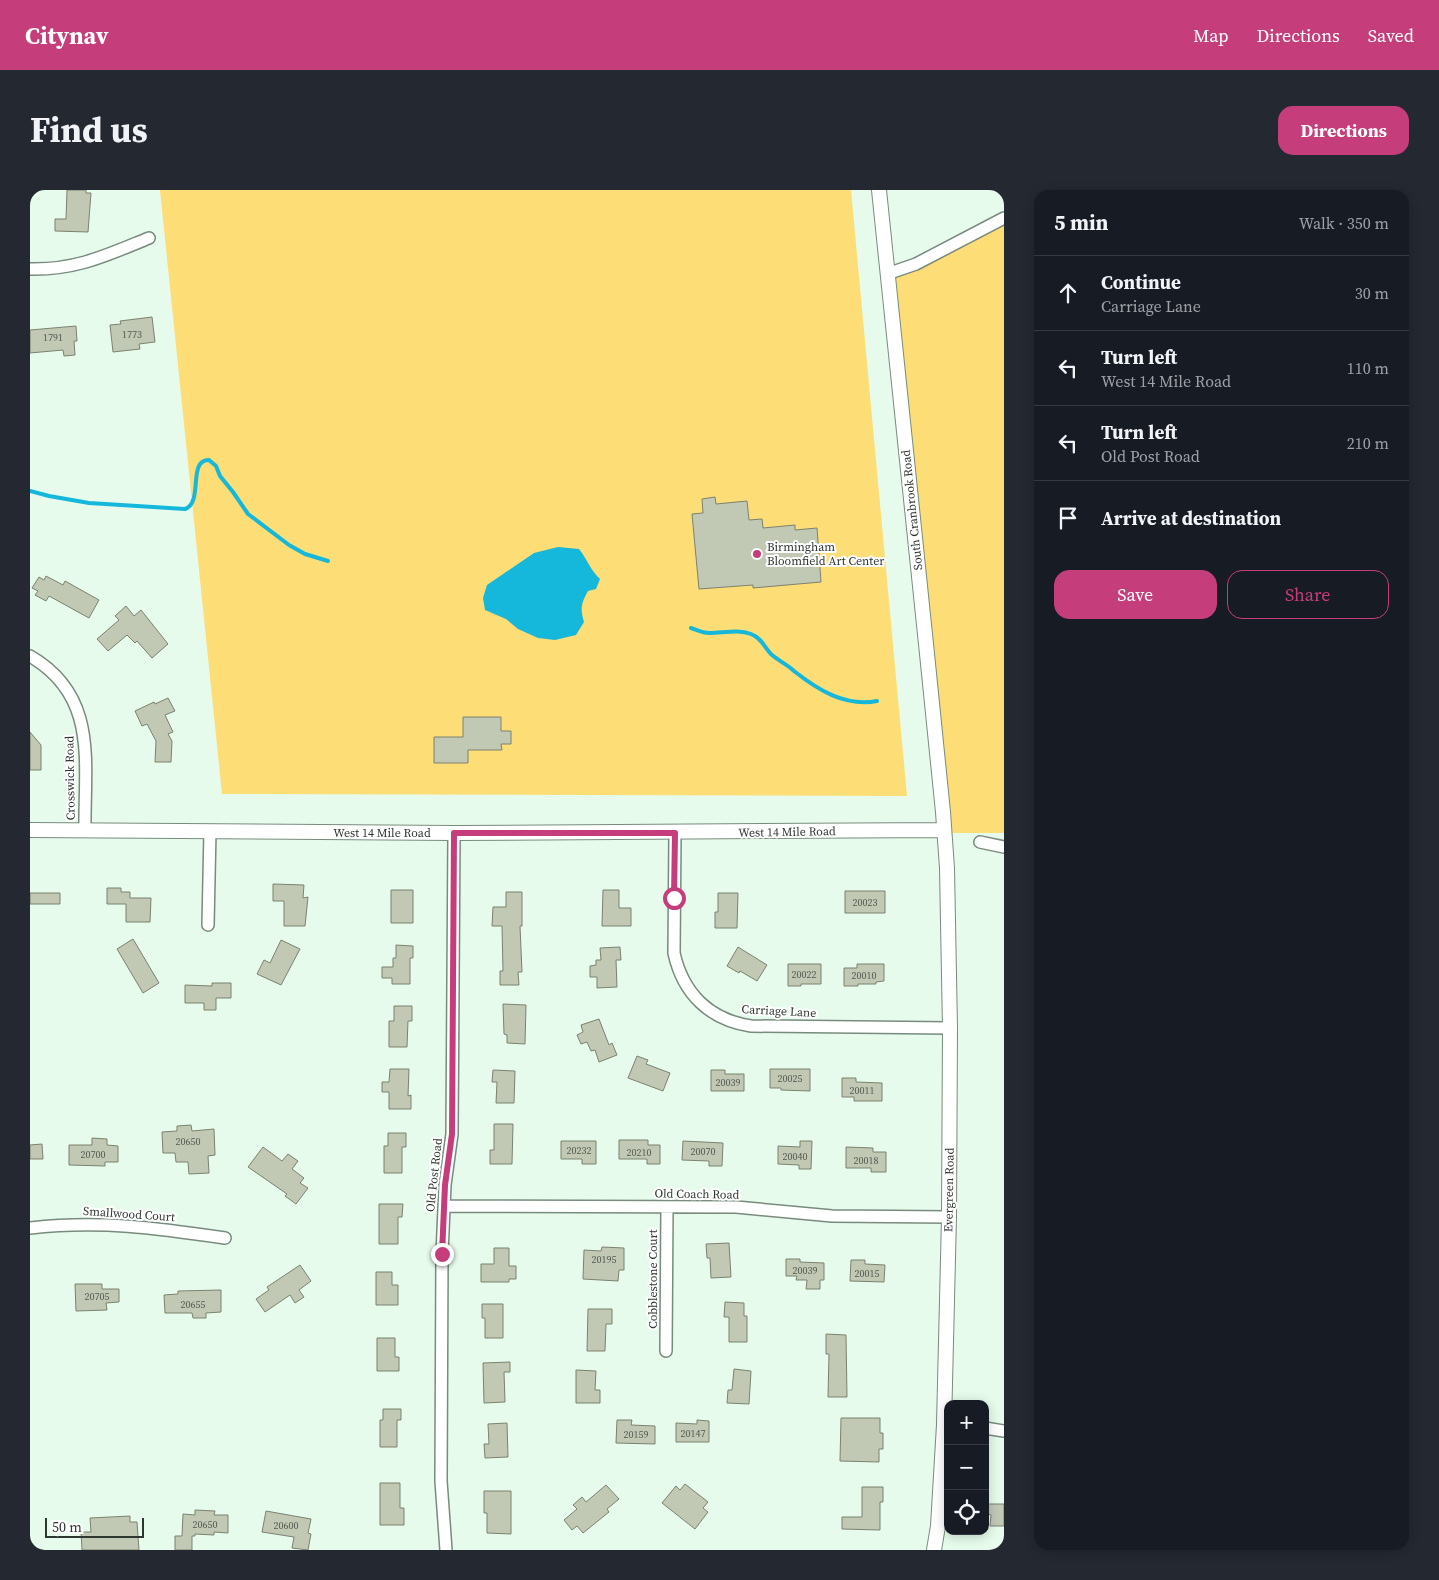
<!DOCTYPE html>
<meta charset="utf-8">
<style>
body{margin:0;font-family:"Source Serif 4",serif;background:#242831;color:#f1f3f6}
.controls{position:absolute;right:15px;bottom:15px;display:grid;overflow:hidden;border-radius:10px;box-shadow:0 2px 12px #0003}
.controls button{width:45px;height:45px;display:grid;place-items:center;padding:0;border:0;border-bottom:1px solid #363941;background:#171b24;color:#f1f3f6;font:25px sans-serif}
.scale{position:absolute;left:15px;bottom:12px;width:99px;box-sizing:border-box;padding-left:5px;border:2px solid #2e3630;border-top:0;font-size:14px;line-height:18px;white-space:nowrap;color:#2e3630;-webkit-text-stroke:4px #fff;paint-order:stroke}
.stop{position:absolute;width:15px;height:15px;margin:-11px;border:4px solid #c53d7b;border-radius:50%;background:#fff}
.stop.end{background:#c53d7b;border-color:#fff;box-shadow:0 1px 5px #0008}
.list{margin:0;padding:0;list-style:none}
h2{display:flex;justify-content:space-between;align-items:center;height:65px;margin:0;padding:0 20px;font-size:21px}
h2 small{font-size:16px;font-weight:400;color:#9ea1a6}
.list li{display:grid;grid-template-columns:32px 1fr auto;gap:15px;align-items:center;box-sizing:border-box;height:75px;padding:0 20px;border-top:1px solid #363941}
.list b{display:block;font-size:19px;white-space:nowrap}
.list p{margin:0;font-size:16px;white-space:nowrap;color:#9ea1a6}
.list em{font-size:16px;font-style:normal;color:#9ea1a6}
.actions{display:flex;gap:10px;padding:15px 20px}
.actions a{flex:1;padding:11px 0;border:1px solid #c53d7b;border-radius:15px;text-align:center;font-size:18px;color:#c53d7b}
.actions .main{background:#c53d7b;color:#fff}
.icon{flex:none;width:28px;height:28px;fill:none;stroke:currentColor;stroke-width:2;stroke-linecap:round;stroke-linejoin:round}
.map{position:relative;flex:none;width:974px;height:1360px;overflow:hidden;border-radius:15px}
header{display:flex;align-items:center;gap:30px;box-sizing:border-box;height:70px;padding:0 25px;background:#c53d7b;color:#fff}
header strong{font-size:24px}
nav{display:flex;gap:28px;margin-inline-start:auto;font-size:18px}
.intro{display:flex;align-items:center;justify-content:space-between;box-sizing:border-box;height:120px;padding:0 30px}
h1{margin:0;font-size:35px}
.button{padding:12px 22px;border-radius:15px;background:#c53d7b;color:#fff;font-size:18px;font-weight:700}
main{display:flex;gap:30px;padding:0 30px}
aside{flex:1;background:#171b24;border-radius:15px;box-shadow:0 2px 12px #0003}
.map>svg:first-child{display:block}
</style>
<header>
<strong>Citynav</strong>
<nav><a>Map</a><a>Directions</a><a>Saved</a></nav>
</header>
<div class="intro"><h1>Find us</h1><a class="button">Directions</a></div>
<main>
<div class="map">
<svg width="974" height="1360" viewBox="0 0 974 1360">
<rect width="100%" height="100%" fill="#e6fbec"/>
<path fill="#fddd76" d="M130 0H821L877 606 192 604Z
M974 25V643H918L865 83Z"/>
<path fill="#15b7db" d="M528 357 549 359C557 369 561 381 570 389L566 399 558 401C551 414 550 418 554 432L546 445 525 450 508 448 488 439 476 429 455 420 453 408 457 395 504 363Z"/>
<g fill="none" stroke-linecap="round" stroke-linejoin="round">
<path stroke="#15b7db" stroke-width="4" d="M0 301 19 306 59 313 155 319C174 312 157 270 179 270L186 276 190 286 203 302 218 324 259 355 275 364 298 371
M661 438C667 440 673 443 679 443 693 443 708 439 721 444 732 448 735 459 742 465 749 471 758 475 764 481 788 500 815 517 847 511"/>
</g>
<path fill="#c1c8b4" stroke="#7b826f" d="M37 0H56V3H61L58 42 25 41V29H36Z
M122 127 125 152 109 154 110 159 83 162 80 135 91 134 90 131Z
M46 136 47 151H44L45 165 34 166 33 160 0 163V140Z
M685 307 686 314 717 311 719 330 732 329 733 338 765 335V340L787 338 791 392 723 398V395L669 399 662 324 673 323 672 309Z
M16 386 33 395 35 391 69 410 59 428 19 406 16 411 5 405 8 401 2 398 9 387 14 390Z
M96 416 104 426 111 420 138 454 122 468 107 451 105 453 97 445 78 461 67 449 89 430 85 426Z
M138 508 145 521 135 525 143 542 138 544 142 551 141 572H125L126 551 117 534 112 536 105 521 124 512 125 514Z
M433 527H471V541H481V554H471L472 560H438V573H404V547H433Z
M0 542 11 555V580H0Z
M243 694 274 695 273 708 278 707 275 736H254V711H243Z
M77 698H91V702H100V708H121L120 732H96V714H77Z
M361 700H383V733H361Z
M573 700H589V718H601V736H572Z
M815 701H855V723H815Z
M476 702H492V736H490L492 782H488L489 795H470V781H473L472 736H462L463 717H476Z
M0 703H30V714H0Z
M688 703H708L707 738H685V722H688Z
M103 749 129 793 113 803 87 759Z
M251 750 270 759 251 795 227 784 234 770 240 773Z
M366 755 383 756V768H380V794H362V788H352V777H363V768H366Z
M590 757 591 770H586L587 797 567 798V787H560V776L566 775V770H571L570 758Z
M708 757 737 775 727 791 710 781 709 783 697 776Z
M758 774H791V794H771V796H758Z
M827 774H854V791L846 792V794H828V796H814V778H827Z
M182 793H201V808H186V820H174V813H155V795L182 796Z
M473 814 496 815 495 854 477 853V845L474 844Z
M364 816H382V831H378L377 857H359V831H364Z
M569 829 579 855 582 853 587 865 569 872 565 860 561 861 557 852 551 854 547 845 553 842 551 835Z
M607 866 618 870 616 874 640 883 633 901 598 888Z
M360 879H379L378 906 381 905V919H359V902H352V892H359Z
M740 879H780V901L751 900V898H740Z
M463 880 485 881 484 913H466L467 892H462Z
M681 880H695V884H714V901H681Z
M812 888H826V892L852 893V911H824V907H812Z
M464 934H483L482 974H460V960H464Z
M161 935 162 941 184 939 185 965 178 966 179 983 159 984 158 972H146L145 963H133L132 942 147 941V936Z
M358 943H376V957H372V983H354V956H358Z
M62 948 77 949V955L88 956V972H75V976L39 975V955H62Z
M589 950H618V955H630V974H617V969H589Z
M531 951H566V974H552V969H531Z
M653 951 693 953 692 976H679V971L652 970Z
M770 951H782L781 979H769V975L748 974V956L770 957Z
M12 954 13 969H0V955Z
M233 957 252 971 258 964 268 971 262 979 274 988 270 993 278 998 266 1014 255 1006 257 1004 218 977Z
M816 957 843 958V962H856V982H841V978H816Z
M349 1014H373L372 1027H368V1054H349Z
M699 1053 701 1087 681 1088 680 1068H677L676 1054Z
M572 1057 594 1058V1080H589L588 1091 553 1089 554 1060 571 1061Z
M464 1058H479V1076H486V1089H479V1092H451V1074H464Z
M756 1069H770V1072L794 1073V1090H790V1099H776L777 1090H766L767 1086H756Z
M821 1070H835V1074L855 1075 854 1092 820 1091Z
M270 1075 281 1091 269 1100 274 1107 265 1113 260 1105 235 1122 226 1109 239 1100 237 1097Z
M346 1082H362V1095H368V1115H346Z
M45 1094H72V1099H89V1112L76 1113 77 1120 46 1121Z
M191 1100V1122L176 1123V1128H163L162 1123H135L134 1105 148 1104V1101Z
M695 1112 714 1113V1126H717V1152H699V1127H694Z
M452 1114H473V1148H455V1128H452Z
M558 1119H582V1134H576L575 1161H557Z
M796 1144 816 1145 817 1207H798L799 1164H796Z
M347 1148H365V1167H369V1181H347Z
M480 1172V1182H474L475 1212 454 1213 453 1173Z
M704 1179 721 1181 719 1214 697 1213 698 1200H702Z
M546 1180 566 1181 565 1200H570V1213H546Z
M353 1219H371V1230H367V1257H350V1230H353Z
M811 1228H850V1243H853V1259H849V1272L810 1271Z
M587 1230H602L601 1235 625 1236V1254L586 1253Z
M667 1230 679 1231V1252H646V1233L667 1234Z
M477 1233 478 1267 455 1268 454 1254H459L458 1234Z
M350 1293H370V1318H374V1335H350Z
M655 1294 678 1312 673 1318 678 1322 665 1339 632 1313 646 1296 650 1300Z
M576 1295 589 1309 577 1319 579 1322 553 1343 547 1336 542 1340 534 1330 547 1319 543 1315 552 1307 556 1312Z
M832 1297H853V1312H850V1340L812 1339V1327H832Z
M454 1301H481V1344L457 1343V1323H454Z
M958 1314H974V1336H960L961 1325 958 1324Z
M165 1320 185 1321 184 1325H198V1343L184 1342V1345L165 1344V1346H162V1360H145V1346H152L153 1324 165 1325Z
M236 1321 281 1329 278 1343 281 1344 278 1360 262 1358 264 1347 232 1342Z
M100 1326V1332H107L109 1360H52L51 1342H61L60 1328Z"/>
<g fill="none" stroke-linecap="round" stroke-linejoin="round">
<defs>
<path id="minor" d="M0 79C47 80 77 65 119 48
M857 84 886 74 974 28
M0 466C69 506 54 573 55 640
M645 643 644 763C653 804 680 830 721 836L920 838
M950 652 974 657
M178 735 180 641
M414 1016 706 1017 802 1026 919 1027
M0 1038C70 1030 126 1038 195 1048
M636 1161 637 1017
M955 1238 974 1241
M416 1360 411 1291 412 1064 415 995 422 944 424 643"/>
<path id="tertiary" d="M849 0 896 454 913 622 917 678 920 838 919 1027 914 1235 908 1336 904 1360
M0 640 424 643 914 640"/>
</defs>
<use href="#minor" stroke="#788b7e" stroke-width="14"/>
<use href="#tertiary" stroke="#788b7e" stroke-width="16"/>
<use href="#minor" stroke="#fff" stroke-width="11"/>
<use href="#tertiary" stroke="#fff" stroke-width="14"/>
</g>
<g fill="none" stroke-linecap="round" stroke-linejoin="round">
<path stroke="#c53d7b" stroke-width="6" d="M412 1064 415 995 422 944 424 643H645L644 708"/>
</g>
<circle fill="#c53d7b" stroke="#fff" stroke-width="2" cx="727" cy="364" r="5"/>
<g text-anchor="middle" stroke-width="4" stroke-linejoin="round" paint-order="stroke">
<g font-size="10" fill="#535a51">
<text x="102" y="148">1773</text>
<text x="23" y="151">1791</text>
<text x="835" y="716">20023</text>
<text x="774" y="788">20022</text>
<text x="834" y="789">20010</text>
<text x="760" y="892">20025</text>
<text x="698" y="896">20039</text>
<text x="832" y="904">20011</text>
<text x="158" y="955">20650</text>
<text x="549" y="964">20232</text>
<text x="673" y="965">20070</text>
<text x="609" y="966">20210</text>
<text x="63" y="968">20700</text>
<text x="765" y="970">20040</text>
<text x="836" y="974">20018</text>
<text x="574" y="1073">20195</text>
<text x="775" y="1084">20039</text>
<text x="837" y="1087">20015</text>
<text x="67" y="1110">20705</text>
<text x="163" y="1118">20655</text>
<text x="663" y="1247">20147</text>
<text x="606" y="1248">20159</text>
<text x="175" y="1338">20650</text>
<text x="256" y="1339">20600</text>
</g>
<g font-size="12" fill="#2e3630" stroke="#fff">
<text transform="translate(882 320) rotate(-96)" y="4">South Cranbrook Road</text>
<text transform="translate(40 588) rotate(-91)" y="4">Crosswick Road</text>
<text transform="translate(757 642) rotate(-1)" y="4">West 14 Mile Road</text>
<text x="352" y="647">West 14 Mile Road</text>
<text transform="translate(749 821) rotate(3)" y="4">Carriage Lane</text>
<text transform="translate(404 985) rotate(-84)" y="4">Old Post Road</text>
<text transform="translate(919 1000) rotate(-89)" y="4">Evergreen Road</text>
<text transform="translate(667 1004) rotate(1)" y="4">Old Coach Road</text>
<text transform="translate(99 1024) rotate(4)" y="4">Smallwood Court</text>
<text transform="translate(623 1089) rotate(-90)" y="4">Cobblestone Court</text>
</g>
<g font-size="12" fill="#2e3630" stroke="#fff" text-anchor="start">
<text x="737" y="361">Birmingham<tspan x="737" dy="14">Bloomfield Art Center</tspan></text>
</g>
</g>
</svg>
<div class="controls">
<button>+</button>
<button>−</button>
<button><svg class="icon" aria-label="locate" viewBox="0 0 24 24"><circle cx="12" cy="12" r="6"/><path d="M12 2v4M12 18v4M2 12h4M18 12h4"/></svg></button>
</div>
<div class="scale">50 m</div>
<div class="stop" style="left:644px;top:708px"></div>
<div class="stop end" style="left:412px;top:1064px"></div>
</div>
<aside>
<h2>5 min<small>Walk · 350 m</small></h2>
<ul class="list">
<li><svg class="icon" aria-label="ahead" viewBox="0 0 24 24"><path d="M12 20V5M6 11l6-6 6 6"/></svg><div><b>Continue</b><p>Carriage Lane</p></div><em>30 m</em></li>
<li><svg class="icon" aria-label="left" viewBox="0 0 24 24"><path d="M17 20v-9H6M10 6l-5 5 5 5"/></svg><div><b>Turn left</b><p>West 14 Mile Road</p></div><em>110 m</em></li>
<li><svg class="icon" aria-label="left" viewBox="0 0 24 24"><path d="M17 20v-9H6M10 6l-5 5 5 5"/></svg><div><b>Turn left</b><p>Old Post Road</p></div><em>210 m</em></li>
<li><svg class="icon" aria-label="arrive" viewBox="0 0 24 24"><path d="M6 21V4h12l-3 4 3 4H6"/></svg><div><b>Arrive at destination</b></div></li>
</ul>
<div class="actions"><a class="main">Save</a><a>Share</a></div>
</aside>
</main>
